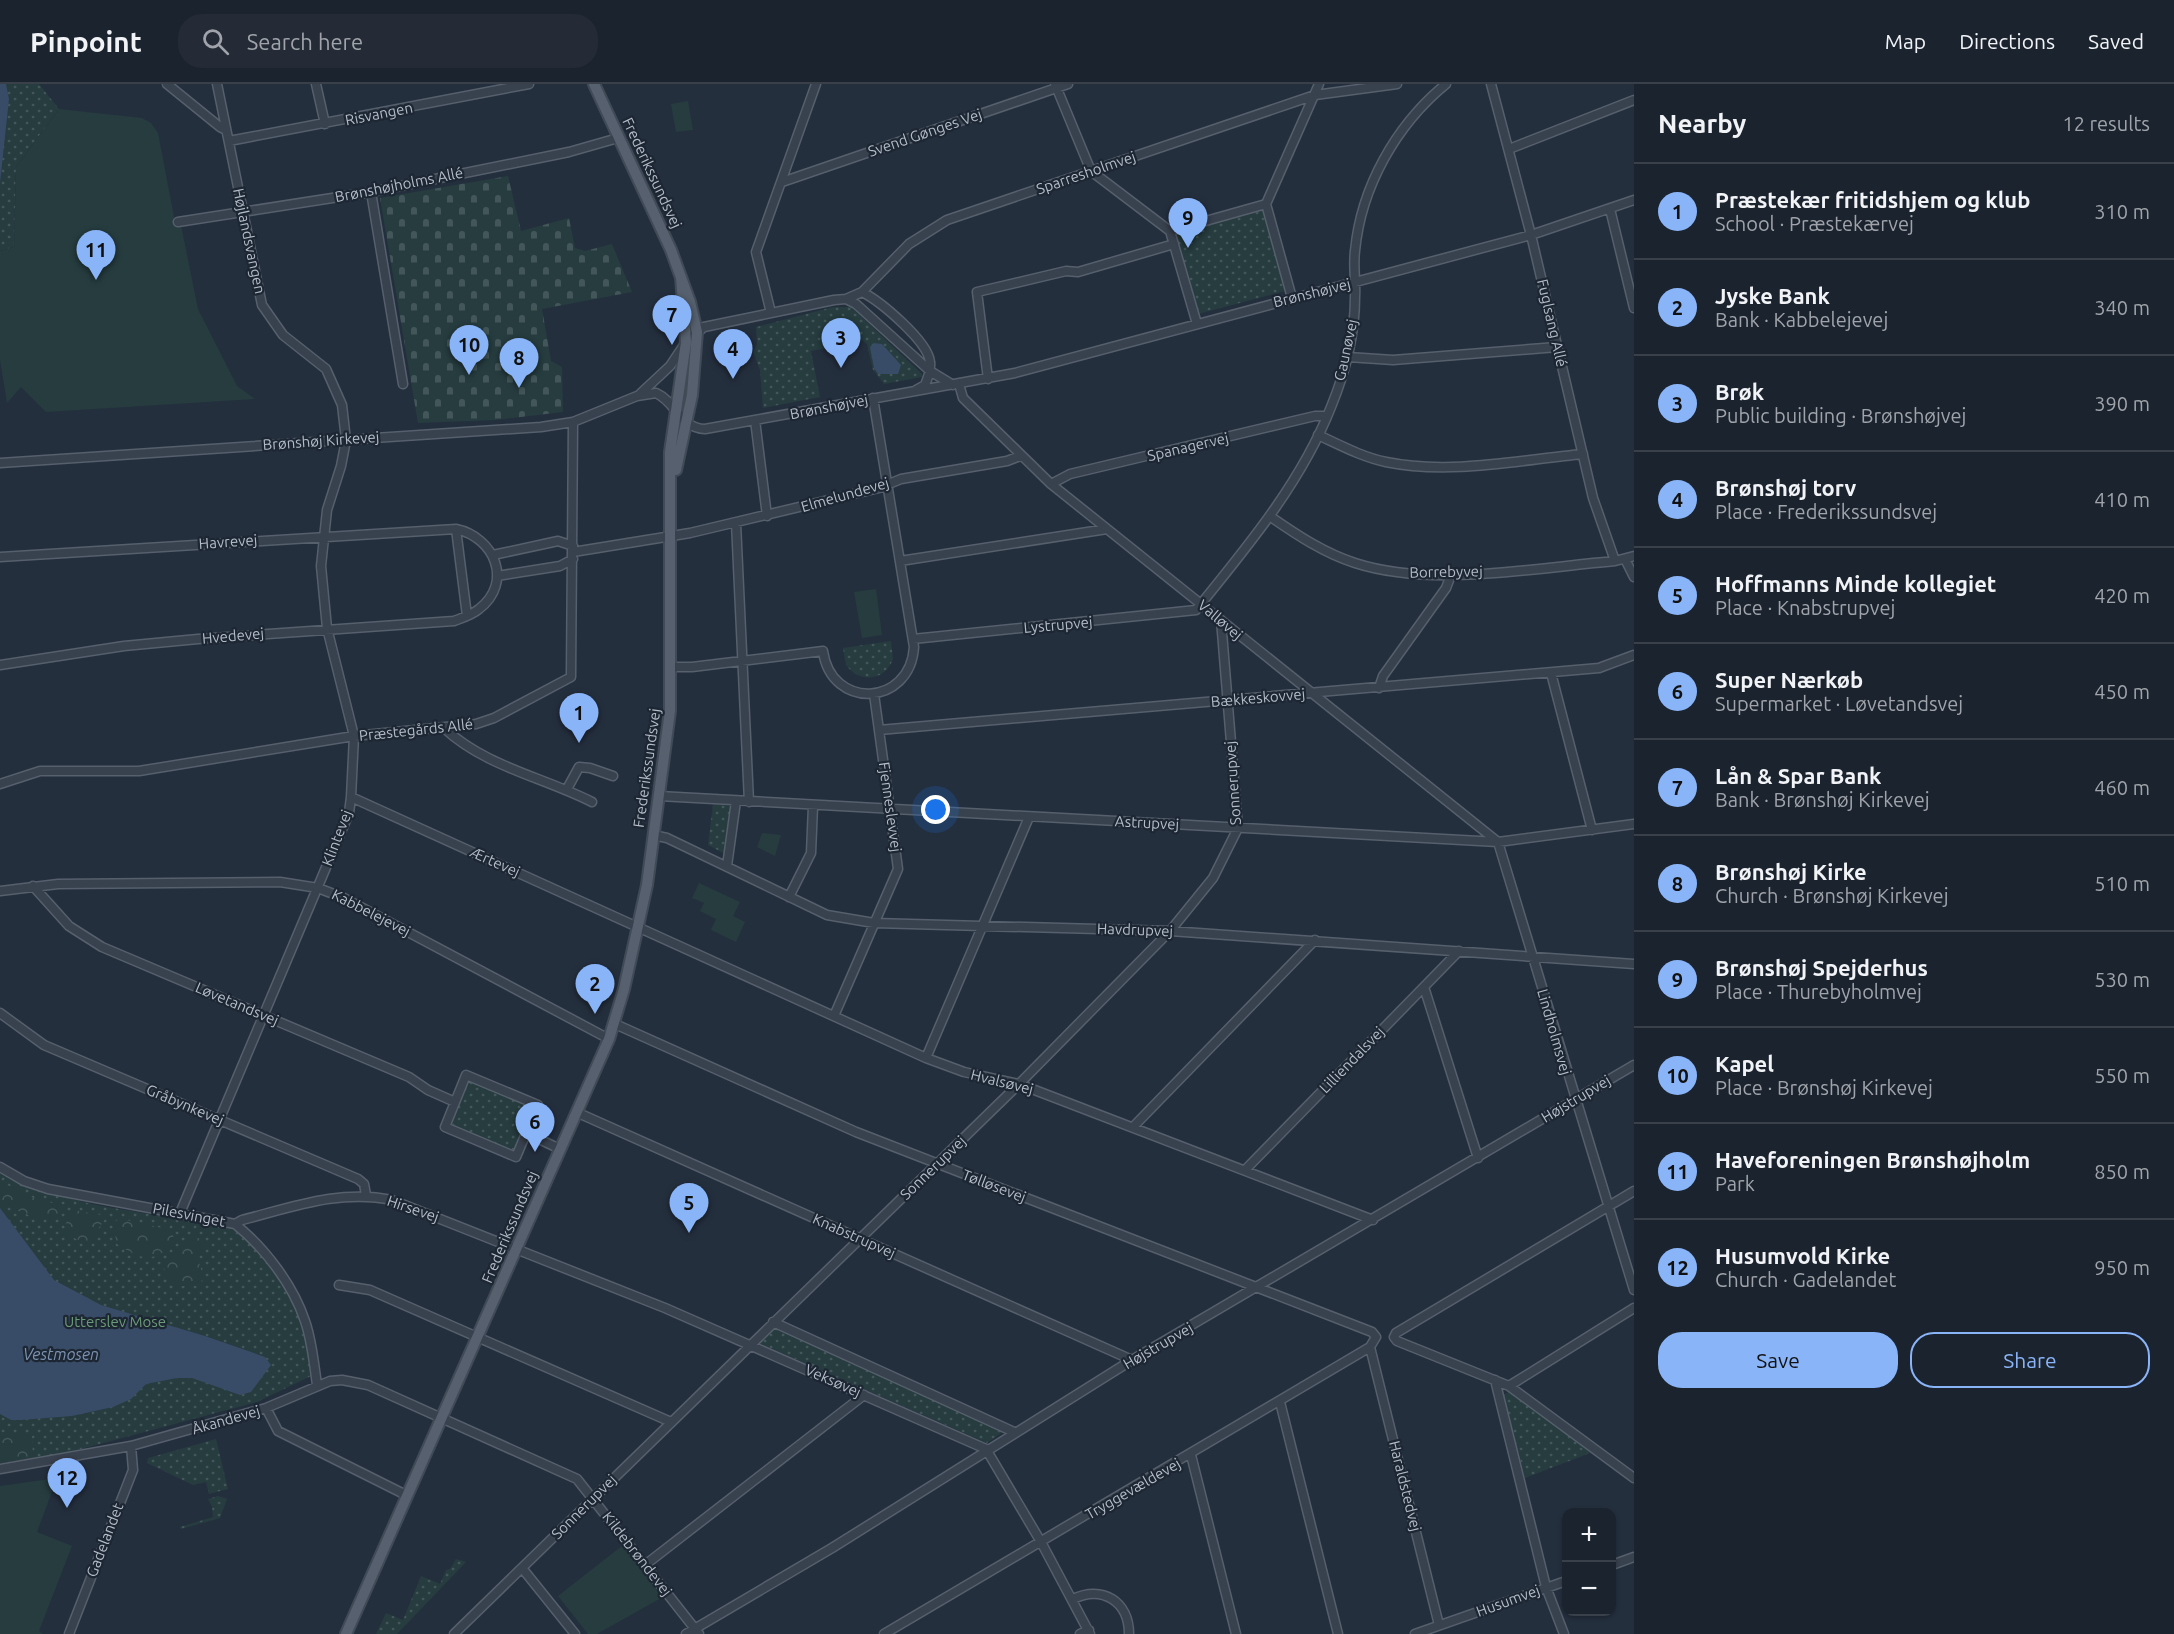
<!DOCTYPE html>
<meta charset="utf-8">
<style>
body{margin:0;font-family:Ubuntu,sans-serif;background:#242b36;color:#f1f3f6}
.controls{position:absolute;right:18px;bottom:18px;display:grid;overflow:hidden;border-radius:12px;box-shadow:0 2px 4px #0004}
.controls button{width:54px;height:54px;display:grid;place-items:center;padding:0;border:0;border-bottom:2px solid #39404a;background:#1b232e;color:#f1f3f6;font:30px sans-serif}
.you{position:absolute;left:936px;top:726px;width:21px;height:21px;margin:-15px;border:4px solid #fff;border-radius:50%;background:#1a73e8;box-shadow:0 0 0 9px #1a73e833}
.badge{display:grid;place-items:center;width:39px;height:39px;border-radius:50%;background:#8ab4f8;color:#111;font-size:20px;font-weight:700}
.pin{position:absolute;translate:-50% -50px;filter:drop-shadow(0 2px 3px #0008)}
.pin::after{content:'';position:absolute;top:32px;width:21px;height:18px;background:inherit;clip-path:polygon(0 0,100% 0,50% 100%)}
.list{margin:0;padding:0;list-style:none}
h2{display:flex;justify-content:space-between;align-items:center;height:78px;margin:0;padding:0 24px;font-size:26px}
h2 small{font-size:20px;font-weight:400;color:#a0a4aa}
.list li{display:grid;grid-template-columns:39px 1fr auto;gap:18px;align-items:center;box-sizing:border-box;height:96px;padding:0 24px;border-top:2px solid #39404a}
.list b{display:block;font-size:22px;white-space:nowrap}
.list p{margin:0;font-size:20px;white-space:nowrap;color:#a0a4aa}
.list em{font-size:20px;font-style:normal;color:#a0a4aa}
.actions{display:flex;gap:12px;padding:18px 24px}
.actions a{flex:1;padding:14px 0;border:2px solid #8ab4f8;border-radius:24px;text-align:center;font-size:21px;color:#8ab4f8}
.actions .main{background:#8ab4f8;color:#111}
.icon{flex:none;width:33px;height:33px;fill:none;stroke:currentColor;stroke-width:2;stroke-linecap:round;stroke-linejoin:round}
.map{position:relative;flex:none;width:1634px;height:1550px;overflow:hidden}
header{display:flex;align-items:center;gap:36px;box-sizing:border-box;height:84px;padding:0 30px;background:#1b232e;border-bottom:2px solid #39404a}
header strong{font-size:28px}
nav{display:flex;gap:33px;margin-inline-start:auto;font-size:21px}
.search{width:420px;height:54px;background:#242b36;display:flex;align-items:center;gap:15px;box-sizing:border-box;padding:0 21px;border-radius:24px;color:#a0a4aa;font-size:22px}
main{display:flex}
aside{flex:1;background:#1b232e}
.map>svg:first-child{display:block}
</style>
<header>
<strong>Pinpoint</strong>
<div class="search"><svg class="icon" aria-label="search" viewBox="0 0 24 24"><circle cx="10" cy="10" r="6"/><path d="M15 15l6 6"/></svg>Search here</div>
<nav><a>Map</a><a>Directions</a><a>Saved</a></nav>
</header>
<main>
<div class="map">
<svg width="1634" height="1550" viewBox="0 0 1634 1550">
<defs>
<pattern id="grass-dots" width="8" height="8" patternUnits="userSpaceOnUse" patternTransform="scale(1.5)"><rect width="8" height="8" fill="#263c3f"/><path d="M2 2h.1M6 6h.1" fill="none" stroke="#435659" stroke-width="1.8" stroke-linecap="round"/></pattern>
<pattern id="forest-crowns" width="20" height="18" patternUnits="userSpaceOnUse" patternTransform="scale(1.5)"><rect width="20" height="18" fill="#263c3f"/><path d="M2 6a3 3 0 1 1 6 0M12 15a3 3 0 1 1 6 0" fill="none" stroke="#435659"/></pattern>
<pattern id="cemetery-stones" width="16" height="16" patternUnits="userSpaceOnUse" patternTransform="scale(1.5)"><rect width="16" height="16" fill="#263c3f"/><path d="M2 7V4a2 2 0 0 1 4 0v3zM10 15v-3a2 2 0 0 1 4 0v3z" fill="#435659"/></pattern>
</defs>
<rect width="100%" height="100%" fill="#242f3e"/>
<path fill="url(#grass-dots)" d="M0 0H39L59 25 16 83 14 163 0 167Z
M1262 125 1285 207 1198 230 1176 149Z
M833 223H851L922 290V293L884 300 873 286 867 260 862 256 811 267 820 313 763 324 760 286 753 268 757 260 756 243Z
M891 557 893 575C885 597 860 600 846 581L843 564Z
M713 720 732 722 725 770 708 761Z
M468 997 533 1022 512 1069 448 1041Z
M0 1089C69 1124 153 1129 228 1142 261 1165 290 1202 302 1241 307 1257 308 1275 311 1292L257 1318 66 1369 0 1379Z
M773 1244 1002 1344 1004 1347 987 1359 759 1259Z
M1509 1308 1580 1360 1590 1369 1525 1394 1503 1311Z
M216 1355 228 1405 209 1410 206 1398 193 1401 147 1379 148 1374Z
M218 1412 227 1415 220 1434 181 1445 180 1443 213 1433 212 1423 208 1415Z
M456 1475 466 1478 397 1550H376L386 1529 403 1536 421 1492 440 1500 446 1486 450 1485Z"/>
<path fill="url(#forest-crowns)" d="M0 1097 28 1112 63 1122 60 1135H39L0 1120Z
M73 1126 107 1132 88 1160 65 1150V1141Z
M118 1134 171 1146 176 1159C151 1179 144 1177 117 1160L113 1143Z
M190 1151 206 1157 197 1174 201 1184 202 1202H175L164 1185 166 1175 184 1165Z
M0 1348 32 1352 33 1374 0 1379Z"/>
<path fill="url(#cemetery-stones)" d="M508 92 521 147 569 134 575 164 585 167 612 160 632 208 542 225 551 277 562 283 563 328 494 336 418 339 380 114Z"/>
<path fill="#263c3f" d="M688 17 693 46 676 48 671 20Z
M59 25 142 34 151 39 158 49 175 138 181 141 198 225 237 302 255 315 46 328 21 303 7 319 0 276V167L14 163 16 83Z
M876 505 882 551 862 554 854 508Z
M762 749 781 751 775 772 757 763Z
M699 799 740 818 733 832 745 838 736 858 711 846 716 835 700 827 704 819 692 814Z
M57 1394 37 1448 72 1462 39 1547 43 1550H0V1402Z
M623 1461 663 1513 597 1550H588L558 1512Z"/>
<path fill="#394c67" d="M0 0H6L9 15 0 99Z
M874 259 882 260 901 281 898 290H878L874 284 870 263Z
M0 1124 54 1196 101 1221 205 1252 265 1273 271 1281 251 1308 240 1311 192 1294H177L146 1300 131 1315 113 1323 72 1332 21 1336H11L0 1330Z"/>
<g fill="none" stroke-linecap="round" stroke-linejoin="round">
<defs>
<path id="minor" d="M167 0 220 43 226 46
M316 0 325 40
M1055 0 1091 87 1170 147 1197 240
M1491 0 1531 151 1593 414 1615 477
M229 57 529 0
M1509 65 1634 16
M782 98 1068 0
M371 108 403 300
M1610 125 1634 224
M178 138 371 108 569 68 618 54
M1170 147 1266 120
M862 208C880 217 928 257 930 278 931 286 928 294 925 301L916 306
M1292 214 1266 120 1319 0
M846 215 862 208 909 160 947 136 1315 11 1397 0
M771 229 756 168 816 0
M1348 273 1393 276 1557 263
M988 295 977 208 1066 187 1078 188 1174 160
M959 300 963 314 1051 400 1498 758 1634 1206
M640 310 670 282 686 258 704 243 834 216 846 215 856 220 930 287 953 301
M755 336 767 432
M1318 351C1340 361 1362 373 1386 378 1450 391 1519 376 1583 370
M0 379 541 343 573 338 637 312 656 309C676 318 680 344 705 345L1015 289 1531 151 1634 116
M1051 400 1070 390 1315 332H1327
M1271 433C1297 451 1324 469 1355 479 1433 504 1533 484 1615 477L1634 472
M736 439 749 718
M573 468 690 449 879 404 901 395 1007 377 1020 372
M493 471 558 457 573 462
M0 473 456 445
M1625 475 1634 493
M900 477 1107 445
M497 492 560 482 573 475
M913 555 1196 526C1247 463 1301 399 1331 323 1345 289 1355 250 1355 213 1356 198 1353 182 1355 167 1361 103 1396 41 1446 0
M0 581 124 562 198 555 454 537C462 534 472 531 479 525 514 498 494 453 456 445L467 532
M671 583H692L823 567C831 626 910 623 914 563L873 314
M1551 589 1592 746
M1379 604 1383 592 1446 504 1451 491
M444 644C486 683 543 693 592 718
M879 646 1599 584 1634 571
M0 700 40 687H139L354 652 476 640 494 634 571 593 573 338
M567 705 579 683 590 684 613 692
M659 712 1498 758 1634 740
M351 713 926 974 964 988 1019 1000 1373 1136
M653 751 667 754 827 831 874 839 1170 847 1634 880
M727 782 736 717
M33 802 69 842 102 863 409 993 428 1006 455 1018
M0 807 58 800 280 798 318 804 344 814 609 955
M789 813 811 769 813 722
M1424 903 1478 1074
M0 929 44 961 358 1095 364 1100 366 1111
M834 932 898 785 874 610
M615 940 856 1048 1372 1248 1376 1253 1370 1263 884 1550
M926 974 1029 733
M466 991 538 1021 516 1073 445 1043Z
M576 1028 1132 1276
M1133 1043 1315 856
M526 1049 560 1065
M0 1083 24 1097 48 1105 235 1140C265 1164 293 1201 305 1237 312 1257 314 1280 317 1301
M1245 1086 1459 867
M1634 1107 1396 1249 1394 1253 1397 1257 1509 1302 1634 1394
M180 1129 349 729 351 713 354 652 327 544 321 482 327 426 341 382 346 356 342 321 326 285 283 251 262 221 217 0
M235 1140 242 1136C293 1123 340 1105 392 1116L665 1224 986 1365 1041 1458 1090 1550
M339 1201 370 1206 671 1338
M773 1238 1014 1348
M1370 1263 1439 1541
M1495 1296 1546 1503 1564 1550
M1509 1302 1634 1224
M1280 1318 1338 1550
M266 1324 278 1347 406 1411
M1191 1371 1236 1550
M0 1385 131 1362 266 1324 330 1297 342 1296 368 1301 577 1395 699 1550
M645 1481 864 1311
M1612 1481 1634 1473
M522 1484 575 1550
M1073 1515C1102 1501 1129 1517 1129 1550
M69 1550 133 1386 131 1362
M454 1550 1019 1000 1170 847 1213 794 1238 744 1221 536
M686 1550 832 1464 1132 1276 1634 981
M1080 1550 1089 1546
M1415 1550 1566 1497"/>
<path id="major" d="M594 0 671 166 690 218 697 248 692 311 676 386
M346 1550 609 955 624 905 647 801 670 627V368L686 258 681 193"/>
</defs>
<use href="#minor" stroke="#565f6c" stroke-width="11"/>
<use href="#major" stroke="#414a57" stroke-width="14"/>
<use href="#minor" stroke="#38414e" stroke-width="8"/>
<use href="#major" stroke="#56606e" stroke-width="10"/>
</g>
<g text-anchor="middle" stroke-width="4.5" stroke-linejoin="round" paint-order="stroke">
<g font-size="15" fill="#b4bcc9" stroke="#1d2633">
<text transform="translate(379 30) rotate(-11)" y="5">Risvangen</text>
<text transform="translate(925 49) rotate(-19)" y="5">Svend Gønges Vej</text>
<text transform="translate(652 89) rotate(65)" y="5">Frederikssundsvej</text>
<text transform="translate(1086 89) rotate(-19)" y="5">Sparresholmvej</text>
<text transform="translate(399 101) rotate(-11)" y="5">Brønshøjholms Allé</text>
<text transform="translate(249 157) rotate(78)" y="5">Højlandsvangen</text>
<text transform="translate(1312 209) rotate(-14)" y="5">Brønshøjvej</text>
<text transform="translate(1552 239) rotate(77)" y="5">Fuglsang Allé</text>
<text transform="translate(1346 266) rotate(-78)" y="5">Gaunøvej</text>
<text transform="translate(829 323) rotate(-11)" y="5">Brønshøjvej</text>
<text transform="translate(321 357) rotate(-4)" y="5">Brønshøj Kirkevej</text>
<text transform="translate(1188 363) rotate(-13)" y="5">Spanagervej</text>
<text transform="translate(845 411) rotate(-16)" y="5">Elmelundevej</text>
<text transform="translate(228 458) rotate(-4)" y="5">Havrevej</text>
<text transform="translate(1446 488) rotate(-1)" y="5">Borrebyvej</text>
<text transform="translate(1220 536) rotate(40)" y="5">Valløvej</text>
<text transform="translate(1058 541) rotate(-5)" y="5">Lystrupvej</text>
<text transform="translate(233 552) rotate(-5)" y="5">Hvedevej</text>
<text transform="translate(1258 614) rotate(-5)" y="5">Bækkeskovvej</text>
<text transform="translate(416 646) rotate(-6)" y="5">Præstegårds Allé</text>
<text transform="translate(647 684) rotate(-82)" y="5">Frederikssundsvej</text>
<text transform="translate(1233 699) rotate(-94)" y="5">Sonnerupvej</text>
<text transform="translate(890 723) rotate(82)" y="5">Fjenneslevvej</text>
<text transform="translate(1147 739) rotate(3)" y="5">Astrupvej</text>
<text transform="translate(337 754) rotate(-69)" y="5">Klintevej</text>
<text transform="translate(495 778) rotate(24)" y="5">Ærtevej</text>
<text transform="translate(371 829) rotate(27)" y="5">Kabbelejevej</text>
<text transform="translate(1135 846) rotate(2)" y="5">Havdrupvej</text>
<text transform="translate(237 920) rotate(23)" y="5">Løvetandsvej</text>
<text transform="translate(1554 948) rotate(74)" y="5">Lindholmsvej</text>
<text transform="translate(1352 976) rotate(-46)" y="5">Lilliendalsvej</text>
<text transform="translate(1002 998) rotate(14)" y="5">Hvalsøvej</text>
<text transform="translate(1576 1015) rotate(-31)" y="5">Højstrupvej</text>
<text transform="translate(185 1021) rotate(23)" y="5">Gråbynkevej</text>
<text transform="translate(933 1084) rotate(-44)" y="5">Sonnerupvej</text>
<text transform="translate(994 1102) rotate(21)" y="5">Tølløsevej</text>
<text transform="translate(413 1125) rotate(19)" y="5">Hirsevej</text>
<text transform="translate(189 1131) rotate(11)" y="5">Pilesvinget</text>
<text transform="translate(510 1143) rotate(-67)" y="5">Frederikssundsvej</text>
<text transform="translate(854 1152) rotate(24)" y="5">Knabstrupvej</text>
<text transform="translate(1158 1262) rotate(-30)" y="5">Højstrupvej</text>
<text transform="translate(833 1297) rotate(24)" y="5">Veksøvej</text>
<text transform="translate(226 1336) rotate(-16)" y="5">Åkandevej</text>
<text transform="translate(1405 1402) rotate(76)" y="5">Haraldstedvej</text>
<text transform="translate(1133 1405) rotate(-30)" y="5">Tryggevældevej</text>
<text transform="translate(584 1423) rotate(-45)" y="5">Sonnerupvej</text>
<text transform="translate(105 1456) rotate(-69)" y="5">Gadelandet</text>
<text transform="translate(637 1470) rotate(52)" y="5">Kildebrøndevej</text>
<text transform="translate(1508 1517) rotate(-20)" y="5">Husumvej</text>
</g>
<g font-size="15" fill="#6b9a76" stroke="#1d2633">
<text x="115" y="1243">Utterslev Mose</text>
</g>
<g font-size="16" font-style="italic" fill="#7c92b1" stroke="#1d2633">
<text x="61" y="1276">Vestmosen</text>
</g>
</g>
</svg>
<div class="controls">
<button>+</button>
<button>−</button>
</div>
<div class="you"></div>
<div class="pin badge" style="left:579px;top:659px">1</div>
<div class="pin badge" style="left:595px;top:930px">2</div>
<div class="pin badge" style="left:841px;top:284px">3</div>
<div class="pin badge" style="left:733px;top:295px">4</div>
<div class="pin badge" style="left:689px;top:1149px">5</div>
<div class="pin badge" style="left:535px;top:1068px">6</div>
<div class="pin badge" style="left:672px;top:261px">7</div>
<div class="pin badge" style="left:519px;top:304px">8</div>
<div class="pin badge" style="left:1188px;top:164px">9</div>
<div class="pin badge" style="left:469px;top:291px">10</div>
<div class="pin badge" style="left:96px;top:196px">11</div>
<div class="pin badge" style="left:67px;top:1424px">12</div>
</div>
<aside>
<h2>Nearby<small>12 results</small></h2>
<ul class="list">
<li><span class="badge">1</span><div><b>Præstekær fritidshjem og klub</b><p>School · Præstekærvej</p></div><em>310 m</em></li>
<li><span class="badge">2</span><div><b>Jyske Bank</b><p>Bank · Kabbelejevej</p></div><em>340 m</em></li>
<li><span class="badge">3</span><div><b>Brøk</b><p>Public building · Brønshøjvej</p></div><em>390 m</em></li>
<li><span class="badge">4</span><div><b>Brønshøj torv</b><p>Place · Frederikssundsvej</p></div><em>410 m</em></li>
<li><span class="badge">5</span><div><b>Hoffmanns Minde kollegiet</b><p>Place · Knabstrupvej</p></div><em>420 m</em></li>
<li><span class="badge">6</span><div><b>Super Nærkøb</b><p>Supermarket · Løvetandsvej</p></div><em>450 m</em></li>
<li><span class="badge">7</span><div><b>Lån &amp; Spar Bank</b><p>Bank · Brønshøj Kirkevej</p></div><em>460 m</em></li>
<li><span class="badge">8</span><div><b>Brønshøj Kirke</b><p>Church · Brønshøj Kirkevej</p></div><em>510 m</em></li>
<li><span class="badge">9</span><div><b>Brønshøj Spejderhus</b><p>Place · Thurebyholmvej</p></div><em>530 m</em></li>
<li><span class="badge">10</span><div><b>Kapel</b><p>Place · Brønshøj Kirkevej</p></div><em>550 m</em></li>
<li><span class="badge">11</span><div><b>Haveforeningen Brønshøjholm</b><p>Park</p></div><em>850 m</em></li>
<li><span class="badge">12</span><div><b>Husumvold Kirke</b><p>Church · Gadelandet</p></div><em>950 m</em></li>
</ul>
<div class="actions"><a class="main">Save</a><a>Share</a></div>
</aside>
</main>
